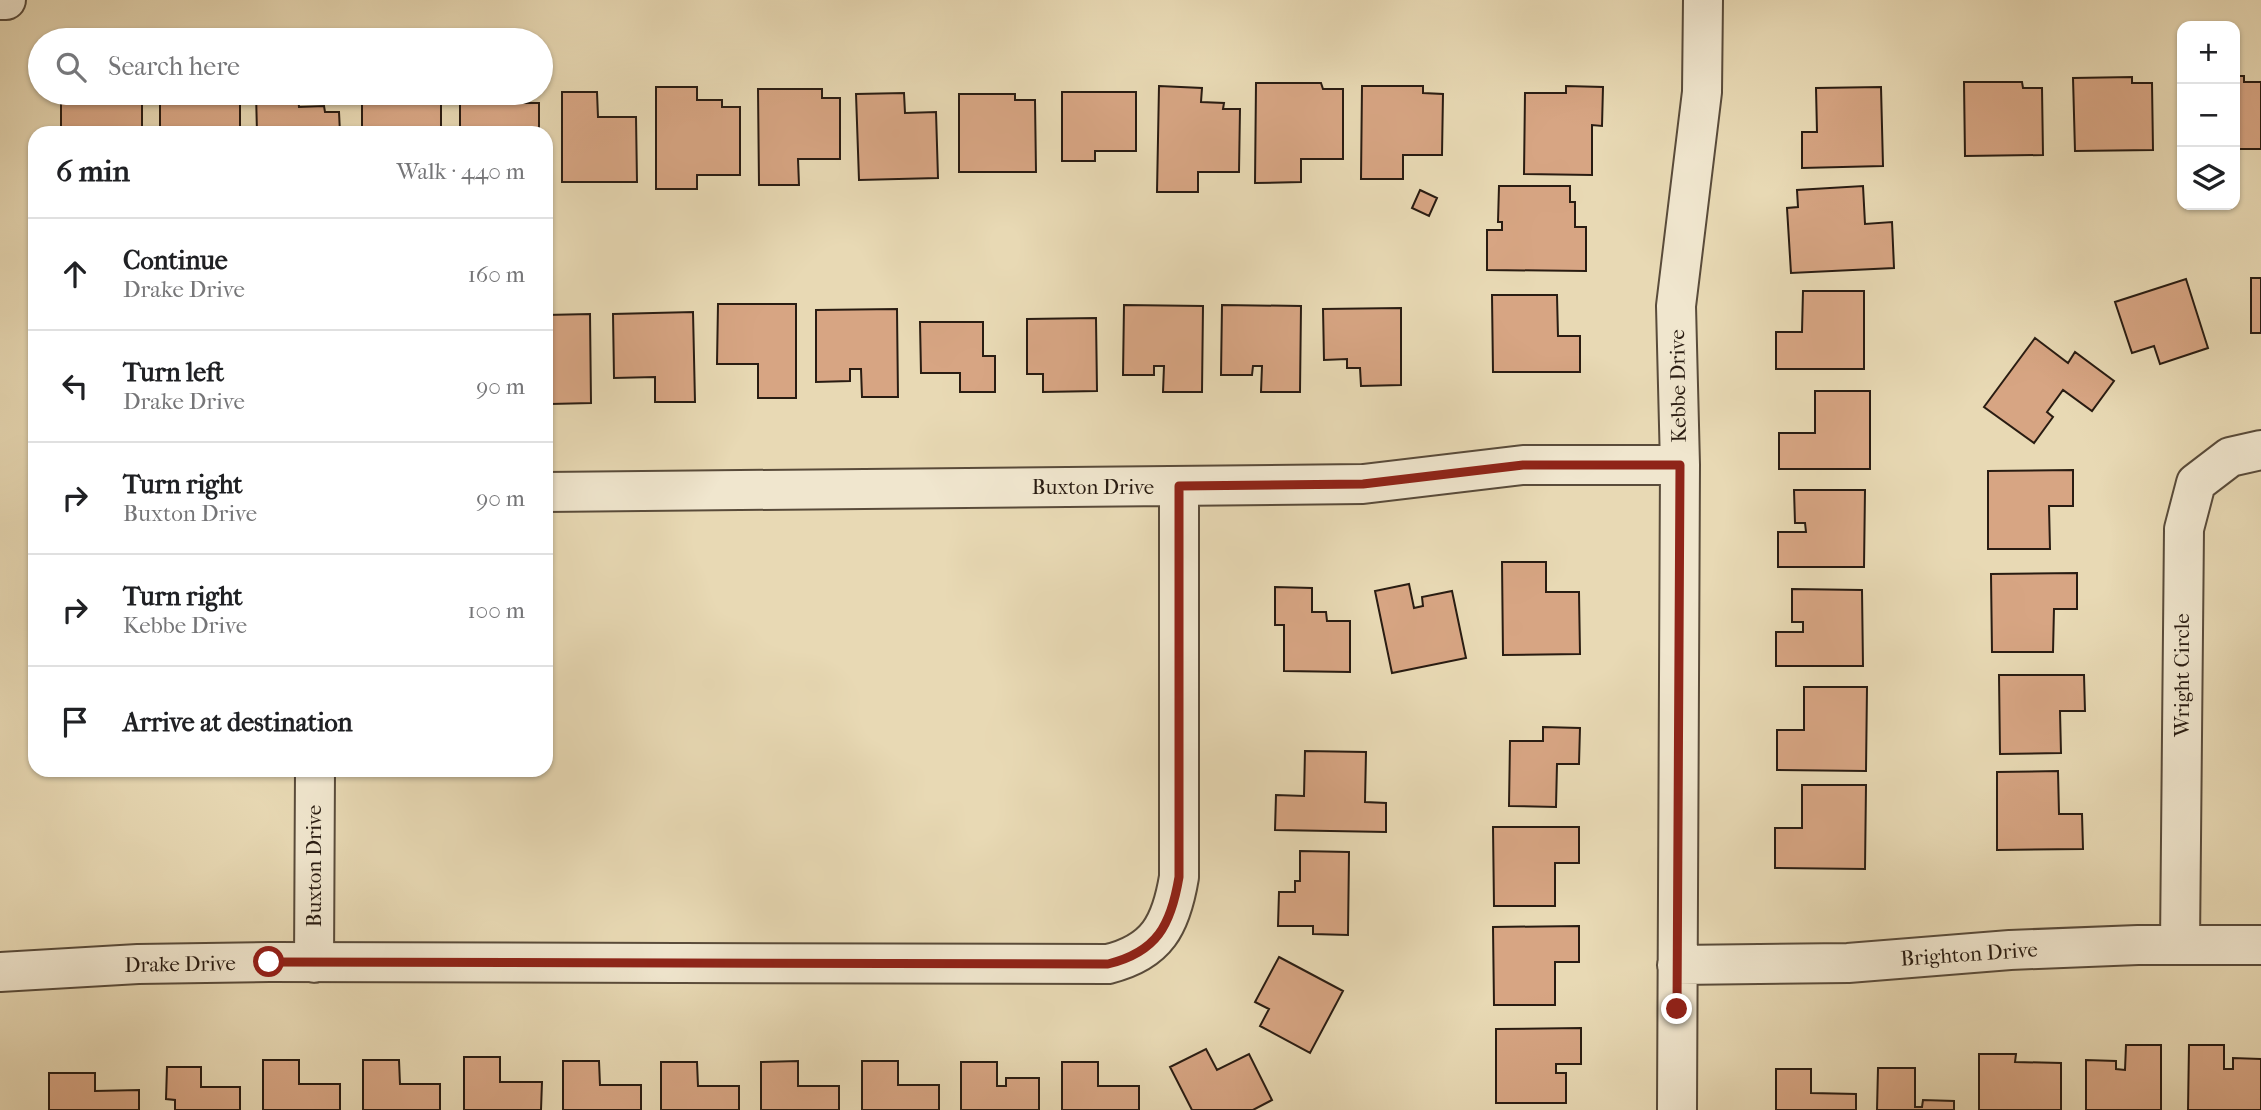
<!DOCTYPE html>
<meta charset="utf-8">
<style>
body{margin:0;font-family:"IM FELL French Canon",serif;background:#f2f2f2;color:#202124}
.controls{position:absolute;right:21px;top:21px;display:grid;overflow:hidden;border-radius:14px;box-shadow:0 2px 5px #0004}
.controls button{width:63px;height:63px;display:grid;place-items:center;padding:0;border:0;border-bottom:2px solid #e0e0e0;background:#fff;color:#202124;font:35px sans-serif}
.stop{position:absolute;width:21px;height:21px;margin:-16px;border:5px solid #8f2418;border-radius:50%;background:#fff}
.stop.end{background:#8f2418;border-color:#fff;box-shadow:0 2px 7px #0008}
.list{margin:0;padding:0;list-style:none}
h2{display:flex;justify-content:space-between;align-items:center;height:91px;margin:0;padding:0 28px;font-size:30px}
h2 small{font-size:23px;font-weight:400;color:#757577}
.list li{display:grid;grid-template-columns:46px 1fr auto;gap:21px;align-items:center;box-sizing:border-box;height:112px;padding:0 28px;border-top:2px solid #e0e0e0}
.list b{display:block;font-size:26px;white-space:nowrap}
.list p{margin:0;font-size:23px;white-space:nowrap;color:#757577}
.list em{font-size:23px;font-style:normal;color:#757577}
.icon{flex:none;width:38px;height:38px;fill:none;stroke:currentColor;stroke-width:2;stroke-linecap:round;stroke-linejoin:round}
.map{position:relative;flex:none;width:2261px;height:1110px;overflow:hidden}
.search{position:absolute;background:#fff;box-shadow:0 2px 5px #0004;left:28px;top:28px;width:525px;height:77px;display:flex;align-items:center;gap:18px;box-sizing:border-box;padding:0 24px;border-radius:38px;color:#757577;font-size:26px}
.panel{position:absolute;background:#fff;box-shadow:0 2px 5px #0004;left:28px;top:126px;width:525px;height:651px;border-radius:21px}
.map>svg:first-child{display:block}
</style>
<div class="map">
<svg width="2261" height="1110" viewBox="0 0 2261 1110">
<rect width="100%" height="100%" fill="#e8d9b4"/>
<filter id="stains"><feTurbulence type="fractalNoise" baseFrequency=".00286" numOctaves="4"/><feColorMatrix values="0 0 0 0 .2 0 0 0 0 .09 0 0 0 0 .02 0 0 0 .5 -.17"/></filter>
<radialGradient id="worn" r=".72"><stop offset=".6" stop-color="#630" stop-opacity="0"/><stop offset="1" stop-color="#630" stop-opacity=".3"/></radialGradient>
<path fill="#d7a583" stroke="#291c12" stroke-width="2" d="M2235 76H2244V82H2261V149H2235Z
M2132 77V83H2152L2153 150 2075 151 2073 78Z
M1964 82H2022L2023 88H2042L2043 155 1965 156Z
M1256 83H1321L1323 89H1343V159H1301V182L1255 183Z
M1159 86 1202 88 1201 102 1224 103 1223 109H1240L1239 172H1198V192H1157Z
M1362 86H1423V93L1443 94 1442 155H1403V179H1361Z
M1566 86 1603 87 1602 126 1592 125V175L1524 174 1525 93H1566Z
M656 87H697V100H722V107H740V175H697V189H656Z
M1881 87 1883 166 1802 168V132H1817L1816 88Z
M758 89H822V98H840V159H798L799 185H759Z
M562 92H597L598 117H636L637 182H562Z
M1062 92H1136V151H1095V161H1062Z
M160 93H222L221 101H240V133H160Z
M256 93H298L299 107 324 106 325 112H339L340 133H257Z
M362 93H423V101H441V133H362Z
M904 93 905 113 936 112 938 178 859 180 856 94Z
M460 94H521V103H539V133H460Z
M959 94H1015V100H1035L1036 172H959Z
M120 95V103L142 102V133H61V96Z
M1499 186H1570V202H1575V227H1586V271L1487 270V230H1502V222H1498Z
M1863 186 1865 224 1892 222 1894 268 1791 273 1787 208 1798 207 1797 190Z
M1420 190 1437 198 1429 216 1412 208Z
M2251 278H2261V333H2251Z
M2186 279 2208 348 2160 364 2154 346 2132 353 2115 302Z
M1803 291H1864V369H1776V332H1802Z
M1492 295H1557L1558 336H1580V372H1493Z
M718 304H796V398H758V364H717Z
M1124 305 1203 306 1202 392H1163L1164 366H1154V375H1123Z
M1222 305 1301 306 1300 392H1261L1262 366H1253L1252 375H1221Z
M1401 308V385L1361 386 1360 368H1347V359L1324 360 1323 309Z
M897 309 898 397H862L861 369H850V381L816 382V310Z
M693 312 695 402H655V377L614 378 613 314Z
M590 314 591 403 551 404V379H546V315Z
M1096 318 1097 391 1043 392V374H1027V319Z
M920 322H983V356H995V392H960V373H921Z
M2035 338 2068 363 2075 352 2114 381 2092 411 2063 390 2047 412 2053 417 2034 443 1984 407Z
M1815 391H1870V469H1779V433H1815Z
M2073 470V506H2049L2050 549H1988V471Z
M1794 490H1865L1864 567H1778V532H1806L1805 523H1795Z
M1502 562H1546V592H1579L1580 654 1503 655Z
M2077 573V609H2054L2053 652H1992L1991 574Z
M1409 584 1414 608 1423 606 1422 597 1452 591 1466 658 1392 673 1375 591Z
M1275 587 1312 588V612H1326L1327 621H1350V672L1284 671V625H1275Z
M1792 589 1862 590 1863 666H1776V632H1803V622H1792Z
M1999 675H2084L2085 711H2060L2061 753 2000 754Z
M1804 687H1867L1866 771 1777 770V730H1804Z
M1543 727 1580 728 1579 764H1557L1556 807 1509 806 1510 741H1543Z
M1305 751 1366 752 1365 802 1386 803V832L1275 830 1276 795 1304 796Z
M2058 771 2059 814H2082L2083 849 1997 850V772Z
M1802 785H1866L1865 869 1775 868V828H1802Z
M1493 827H1579V863H1555V906H1494Z
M1300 851 1349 852 1348 935 1313 934V926H1278L1279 892H1295V881H1300Z
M1579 926V962H1555V1005H1494L1493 927Z
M1279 957 1343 991 1310 1053 1260 1026 1269 1009 1255 1002Z
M1581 1028V1064H1556V1073H1566V1103H1496V1029Z
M2126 1045H2161V1110H2086V1060L2116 1061V1069L2125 1070Z
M2189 1045H2224V1069H2233V1058L2261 1059V1110H2188Z
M1206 1049 1217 1070 1249 1054 1272 1100 1253 1110H1192L1170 1067Z
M1979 1054H2016L2015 1062 2061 1063V1110H1979Z
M464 1057H500V1082H542L541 1110H464Z
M263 1060H299V1084H340V1110H263Z
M363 1060H399L400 1084H440V1110H363Z
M563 1061H599L600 1085H641V1110H563Z
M798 1061V1086H839V1110H761V1062Z
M862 1061H898V1085H939V1110H862Z
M661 1062H697L698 1086H739V1110H661Z
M961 1062H997V1086H1006V1078H1039V1110H961Z
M1062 1062H1098V1086H1139V1110H1062Z
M167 1067H201V1087H240V1110H175V1100L166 1099Z
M1878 1068H1915V1107H1922L1923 1100 1954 1101V1110H1877Z
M1776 1069H1811V1093L1856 1094V1110H1776Z
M49 1073H95V1091L139 1090V1110H49Z"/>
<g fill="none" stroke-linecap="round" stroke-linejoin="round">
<defs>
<path id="street" d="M0 0H6
M546 492 1363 484 1523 465H1680
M2180 944 2184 529 2196 483 2230 457 2261 450
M314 963 315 770
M1677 965 1848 963 2010 950 2138 945H2261
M0 972 138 964 269 962 1108 964C1157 952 1171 925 1179 877V487
M1677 1110 1680 465 1676 306 1702 92 1703 0"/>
</defs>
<use href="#street" stroke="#594b3a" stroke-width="42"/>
<use href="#street" stroke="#f0e6ce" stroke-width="38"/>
</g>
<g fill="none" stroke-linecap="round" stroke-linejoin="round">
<path stroke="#8f2418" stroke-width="9" d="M269 962 1108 964C1157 952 1171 925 1179 877V486L1363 484 1523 465H1680L1677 1009"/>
</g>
<g text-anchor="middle" stroke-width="5" stroke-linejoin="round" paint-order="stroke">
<g font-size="21" fill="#291c12" stroke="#f0e6ce">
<text transform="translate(1678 386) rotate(-91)" y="7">Kebbe Drive</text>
<text x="1093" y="494">Buxton Drive</text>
<text transform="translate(2182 675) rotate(-90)" y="7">Wright Circle</text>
<text transform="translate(314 866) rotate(-90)" y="7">Buxton Drive</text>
<text transform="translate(1969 954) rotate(-4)" y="7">Brighton Drive</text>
<text transform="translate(180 964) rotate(-1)" y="7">Drake Drive</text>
</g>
</g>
<rect width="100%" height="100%" filter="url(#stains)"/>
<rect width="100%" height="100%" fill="url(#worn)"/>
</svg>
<div class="controls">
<button>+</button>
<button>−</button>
<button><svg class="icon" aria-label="layers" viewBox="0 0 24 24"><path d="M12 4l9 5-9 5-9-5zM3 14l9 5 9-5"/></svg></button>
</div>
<div class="stop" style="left:269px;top:962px"></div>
<div class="stop end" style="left:1677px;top:1009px"></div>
<div class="search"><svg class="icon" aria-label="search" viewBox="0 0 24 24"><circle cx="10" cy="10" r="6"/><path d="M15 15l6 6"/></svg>Search here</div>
<section class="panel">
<h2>6 min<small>Walk · 440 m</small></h2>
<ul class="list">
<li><svg class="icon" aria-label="ahead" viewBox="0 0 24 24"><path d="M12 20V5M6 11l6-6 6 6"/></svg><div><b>Continue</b><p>Drake Drive</p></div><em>160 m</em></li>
<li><svg class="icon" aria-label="left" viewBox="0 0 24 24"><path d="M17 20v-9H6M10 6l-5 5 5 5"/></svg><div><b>Turn left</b><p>Drake Drive</p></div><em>90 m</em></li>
<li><svg class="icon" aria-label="right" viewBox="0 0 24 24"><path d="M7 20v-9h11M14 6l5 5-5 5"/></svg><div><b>Turn right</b><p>Buxton Drive</p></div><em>90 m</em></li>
<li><svg class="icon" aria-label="right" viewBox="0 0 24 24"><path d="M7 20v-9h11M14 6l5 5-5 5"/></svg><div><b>Turn right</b><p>Kebbe Drive</p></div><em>100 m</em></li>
<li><svg class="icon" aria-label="arrive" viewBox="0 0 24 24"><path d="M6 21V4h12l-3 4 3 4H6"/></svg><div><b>Arrive at destination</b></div></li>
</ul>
</section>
</div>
